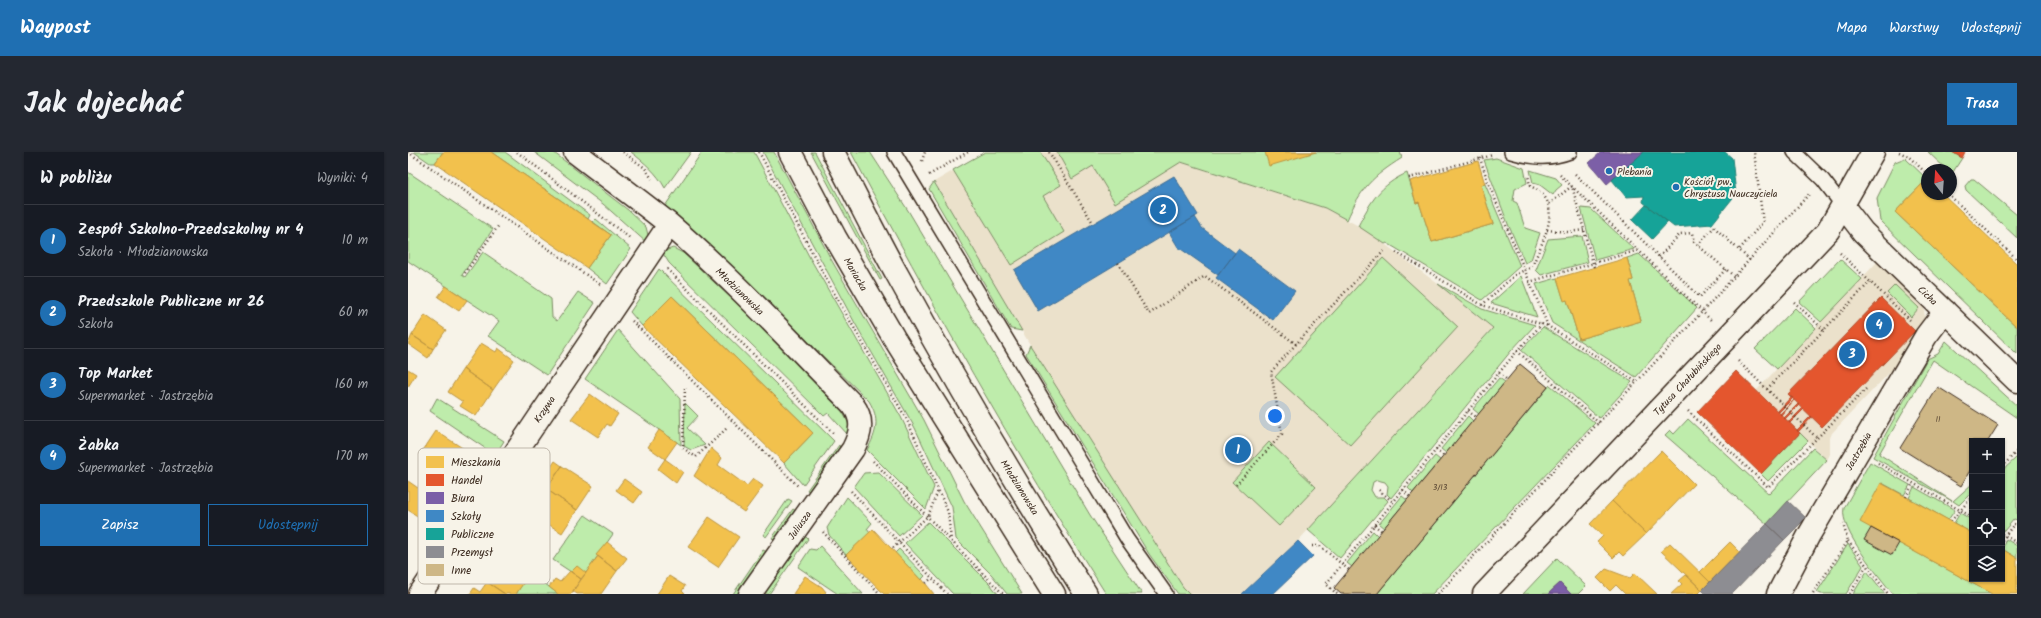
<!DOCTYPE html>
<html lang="pl">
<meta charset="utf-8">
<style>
body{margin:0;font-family:Kalam,sans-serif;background:#242831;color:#f1f3f6}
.controls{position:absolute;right:12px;bottom:12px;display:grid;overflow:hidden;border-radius:0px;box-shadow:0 1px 3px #0004}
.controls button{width:36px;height:36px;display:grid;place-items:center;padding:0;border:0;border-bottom:1px solid #363941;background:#171b24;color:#f1f3f6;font:20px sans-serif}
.compass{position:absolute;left:1513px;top:12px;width:36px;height:36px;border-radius:50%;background:#171b24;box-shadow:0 1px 3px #0004;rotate:343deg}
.you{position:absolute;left:867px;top:264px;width:14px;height:14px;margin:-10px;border:3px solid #fff;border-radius:50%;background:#1a73e8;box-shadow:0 0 0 6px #1a73e833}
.badge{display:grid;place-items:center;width:26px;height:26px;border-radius:50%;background:#1f6fb2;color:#fff;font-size:13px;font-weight:700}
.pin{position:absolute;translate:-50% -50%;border:2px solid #fff;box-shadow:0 1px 4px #0006}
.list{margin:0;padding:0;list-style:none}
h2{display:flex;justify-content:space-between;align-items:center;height:52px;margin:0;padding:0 16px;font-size:17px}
h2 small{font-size:13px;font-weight:400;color:#9ea1a6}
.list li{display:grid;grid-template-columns:26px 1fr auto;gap:12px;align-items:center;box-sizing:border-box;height:72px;padding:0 16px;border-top:1px solid #363941}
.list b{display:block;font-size:15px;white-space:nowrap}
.list p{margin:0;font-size:13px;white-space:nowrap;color:#9ea1a6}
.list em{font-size:13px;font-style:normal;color:#9ea1a6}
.actions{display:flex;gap:8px;padding:12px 16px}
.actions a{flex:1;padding:9px 0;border:1px solid #1f6fb2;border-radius:0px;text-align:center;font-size:14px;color:#1f6fb2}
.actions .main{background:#1f6fb2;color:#fff}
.icon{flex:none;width:22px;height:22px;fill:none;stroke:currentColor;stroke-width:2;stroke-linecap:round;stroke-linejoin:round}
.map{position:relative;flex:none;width:1609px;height:442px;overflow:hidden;border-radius:0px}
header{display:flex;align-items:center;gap:24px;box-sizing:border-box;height:56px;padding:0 20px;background:#1f6fb2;color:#fff}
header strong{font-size:19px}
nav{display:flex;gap:22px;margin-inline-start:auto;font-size:14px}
.intro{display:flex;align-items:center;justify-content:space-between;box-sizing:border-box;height:96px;padding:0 24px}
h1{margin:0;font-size:28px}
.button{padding:10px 18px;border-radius:0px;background:#1f6fb2;color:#fff;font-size:14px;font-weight:700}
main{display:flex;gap:24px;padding:0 24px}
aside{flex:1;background:#171b24;border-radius:0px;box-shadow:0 1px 3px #0004}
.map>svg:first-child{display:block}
</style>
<header>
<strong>Waypost</strong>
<nav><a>Mapa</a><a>Warstwy</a><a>Udostępnij</a></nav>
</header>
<div class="intro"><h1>Jak dojechać</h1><a class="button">Trasa</a></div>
<main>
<aside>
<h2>W pobliżu<small>Wyniki: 4</small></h2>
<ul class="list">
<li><span class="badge">1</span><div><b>Zespół Szkolno-Przedszkolny nr 4</b><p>Szkoła · Młodzianowska</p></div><em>10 m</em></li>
<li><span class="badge">2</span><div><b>Przedszkole Publiczne nr 26</b><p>Szkoła</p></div><em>60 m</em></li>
<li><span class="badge">3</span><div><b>Top Market</b><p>Supermarket · Jastrzębia</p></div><em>160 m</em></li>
<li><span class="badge">4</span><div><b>Żabka</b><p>Supermarket · Jastrzębia</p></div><em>170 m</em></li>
</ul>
<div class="actions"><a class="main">Zapisz</a><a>Udostępnij</a></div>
</aside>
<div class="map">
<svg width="1609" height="442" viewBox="0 0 1609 442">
<rect width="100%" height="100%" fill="#f7f3e8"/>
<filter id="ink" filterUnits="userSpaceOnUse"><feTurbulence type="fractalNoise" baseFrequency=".025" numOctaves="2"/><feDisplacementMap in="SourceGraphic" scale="8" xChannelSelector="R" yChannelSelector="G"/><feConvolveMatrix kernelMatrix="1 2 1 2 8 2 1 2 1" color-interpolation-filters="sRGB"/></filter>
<g filter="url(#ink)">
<path fill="#ebe1cb" d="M577 0H741L917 56 958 78 1030 132 1085 176 890 389 834 442H782L775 435 637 218 526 30Z
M1469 110 1511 151 1516 156 1517 170 1502 199 1424 281 1422 286V302L1419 308 1348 239Z"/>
<path fill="#beecab" stroke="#7c8b64" d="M6 0H35L27 11H22Z
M83 0H97L182 63 180 67Z
M126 0H145L220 58 238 75 240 83 239 91 195 52Z
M223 0H283L257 36C249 21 237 11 223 0Z
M294 0H346L402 106 493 265 526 335 518 357 459 298C469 280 472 267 461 249L303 95 257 54Z
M355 0H366L424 109 516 268 556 349 614 442H599L584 423 548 387 544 355 507 276 448 173Z
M403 0H407L474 127 472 128Z
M443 0H462L501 60 682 363 734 442H698C606 298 523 151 443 0Z
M577 0H632L653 33 635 44 656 80 603 113 545 18Z
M649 0H992L994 6C964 25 953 36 939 68L917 56 773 10 707 51 685 14 664 27Z
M1520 0H1544L1554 6 1545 20H1543V18H1539Z
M1088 6 1116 16 1119 31 1107 37 1105 49 1109 51 1117 76 1132 81 1123 108 1117 111 1100 72 1076 8Z
M1497 6 1519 27 1487 60 1609 175V202L1472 69 1469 46 1487 10Z
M1122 18 1148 26 1154 33 1148 38 1145 43 1132 33 1125 31Z
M0 20 85 77 54 123 57 125 75 100 143 147 144 165 149 169 170 140 187 151 139 223 80 184 91 169 0 109Z
M999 21 1008 51 1011 50 1024 90 1085 72 1073 33 1077 32 1112 114 1074 148 979 91 977 92 950 74C963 49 972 33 999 21Z
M1563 27H1566L1609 63V86L1558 38 1557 34Z
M526 30 614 179 603 177 521 37Z
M1173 56 1183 57 1226 97 1187 108Z
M188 67 223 97 199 132 179 116 203 83 185 70Z
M1174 84 1180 110 1133 123 1128 118 1140 87Z
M265 96 275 101 340 162 434 259 441 272 440 283 420 261 416 264 261 111 254 100Z
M1231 102 1289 156 1228 225 1144 171 1128 132 1149 126 1156 148H1159L1171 187 1233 169 1222 129 1225 128 1219 106Z
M975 106 1050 175 942 293 867 225Z
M1432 107 1454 127 1413 170 1391 150Z
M251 117 426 289 395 333 376 311 405 281 264 144 234 174 222 160Z
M1113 124 1129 165 1083 151Z
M1030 132 1074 157 1127 173 1103 199 983 346 979 342 980 334 977 330 969 328 965 330 963 338 967 345H976L980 349 932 406 900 378 1085 176Z
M1487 133 1511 156 1503 165 1479 141Z
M1387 156 1408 176 1369 217 1347 197Z
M1135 175 1224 230 1191 266 1113 198Z
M210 178 272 247 273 293 177 227Z
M1538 189 1609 254V266L1525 208 1471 302 1544 349 1465 305 1519 207 1530 202Z
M622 193 775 435 782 442H770L741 402 618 202Z
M1091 226 1097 230 1071 262 1065 257Z
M1142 233 1187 271 1024 442H969Z
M29 246 96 289 87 303 22 259Z
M277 251 290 264 279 276 297 293 283 298 276 294Z
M1060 264 1065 269 1038 301 1033 297Z
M1280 267 1361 342 1405 296 1419 308 1359 372 1257 283 1262 278 1266 282Z
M1392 281 1400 289 1360 329 1353 322Z
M861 290 908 335 871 374 824 330Z
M123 291 135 306C127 317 133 325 142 331L138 337 107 316Z
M431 293 432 296 402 340 399 338Z
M1027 304 1032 308 1005 341 1000 336Z
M1609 305V368L1606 367 1596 379 1594 378V319Z
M1462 310 1502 333 1496 343 1474 331 1491 391 1584 442H1485C1471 424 1431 378 1436 356Z
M470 320 514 363 491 384 446 335 456 321Z
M1564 332V340L1551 353 1545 349Z
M1506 335 1547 358 1540 368 1501 346Z
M994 344 999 348 976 376 971 372Z
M439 345 464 371 459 377 462 381 438 403 421 383 419 376Z
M380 347 384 349 358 385 355 383Z
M385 357 388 359 368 389 364 386Z
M1552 361 1564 368V381L1546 371Z
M177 363 205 382 178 421 163 420 145 408Z
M520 370 582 432 590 442H545L497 391Z
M965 379 970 384 944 415 939 411Z
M397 384 400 387 361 442H355Z
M1598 387 1609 394V406L1594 397Z
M1440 392 1455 414 1438 442H1413L1409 440Z
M412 394 455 442H430L390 415 402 397 408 398Z
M491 397 517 424 513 428 487 401Z
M355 398 359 400 330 442H325Z
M1149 406 1178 434 1170 442H1163L1152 431 1140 442H1115Z
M1459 419 1477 442H1445Z
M122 420 150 442H108Z"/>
<path fill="#f2c14e" stroke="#bb9440" d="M35 0H83L203 83 179 116 27 11Z
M857 0H908L861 14Z
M1070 9 1077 32 1073 33 1085 72 1024 90 1011 50 1008 51 1002 29Z
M1519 27V42H1535L1609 112V175L1487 60Z
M1219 106 1225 128 1222 129 1233 169 1171 187 1159 148 1156 149 1149 126Z
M38 134 59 148 51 159 30 145Z
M264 144 405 281 376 311 234 174Z
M17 163 38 178 25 197 4 183Z
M4 183 25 197 20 206 0 192Z
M73 191 88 200 90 196 106 208 85 238 55 217Z
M0 217 8 222 0 235Z
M55 217 85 238 68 264 52 254 55 250 40 240Z
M182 242 210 262 202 274 199 272 190 285 163 267Z
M251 278 269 290 257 307 240 295Z
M28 279 56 297 40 322 12 303Z
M303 296 314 306 310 313 339 334 345 327 355 334 336 360 286 324Z
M1253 299 1286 332 1238 382 1204 349Z
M257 307 275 320 268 331 250 317Z
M147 309 154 314 144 329 139 326 138 322Z
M154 314 185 334 169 358 138 337Z
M216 327 234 340 226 351 208 338Z
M0 329 10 336 12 332 27 342 11 365 0 358Z
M1473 331 1564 381V427H1594V397L1609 406V442H1584L1452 370Z
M138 337 169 358 154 381 123 361Z
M1204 349 1238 382 1215 404 1211 400 1205 406 1189 390 1195 384 1182 372Z
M301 365 331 385 310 415 280 395Z
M465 377 513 428 514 427 526 442H476L438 403Z
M199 390 219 406 209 419 188 403Z
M1322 390 1332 400 1302 430 1292 420Z
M1262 391 1302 430 1294 438 1253 399Z
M99 400 125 417 108 442H97L79 430 85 419 79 415 85 407 91 411Z
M190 404 209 419 193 442H169L165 439Z
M169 414 178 421 173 427 163 420Z
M1198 417 1222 426 1227 421 1249 442H1217L1208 433 1202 439 1189 426Z
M162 419 173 427 163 442H150L141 435 147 427 152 430Z
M1278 423 1294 438 1290 442H1263L1274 432 1271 429Z
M261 424 277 434 274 439 277 442H249Z
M397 424 414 435 418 440 416 442H385Z
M79 430 97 442H62L66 436 72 440Z"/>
<path fill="#e4572e" stroke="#b14a29" d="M1544 0H1557L1554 6Z
M1473 146 1507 179 1414 275 1380 242Z
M1328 219 1392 281 1353 322 1289 260Z
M1383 245 1385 246 1371 260 1370 259Z
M1386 248 1373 263 1372 262Z
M1390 252 1391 253 1377 267 1376 266Z
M1395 256 1396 257 1382 271 1381 270Z
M1403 264 1404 265 1390 280 1389 278Z"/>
<path fill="#7b5ea7" stroke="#684e7e" d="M1193 0H1236L1199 32 1181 11Z
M1152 431 1163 442H1140Z"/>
<path fill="#3f88c5" stroke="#3e6c93" d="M766 24 790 63 630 159 606 118Z
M787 65 794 76 827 101 810 123 770 95 761 80Z
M830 97 887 139 865 168 808 126Z
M890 389 905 404 865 442H834Z"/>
<path fill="#17a398" stroke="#227f73" d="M1236 0H1317L1324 6 1328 42 1304 72 1266 75 1235 50 1236 44 1218 45 1204 28Z
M1238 53 1260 70 1244 87 1224 68Z"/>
<path fill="#8d8d92" stroke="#746f6f" d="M1380 349 1398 366 1376 388 1359 372Z
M1359 372 1376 388 1324 442H1298L1294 438Z"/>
<path fill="#ceb786" stroke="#3b2a1e" d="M1112 212 1140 235 969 442H933L926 436Z
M1530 235 1590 273 1580 289H1564V315L1553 334 1492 296Z
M1463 376 1491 391 1484 403 1456 388Z"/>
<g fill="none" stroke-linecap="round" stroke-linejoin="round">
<defs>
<path id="service" d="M486 0 719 387 758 442
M1103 0C1124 6 1141 8 1162 0
M1386 0 1415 28 1435 54"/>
<path id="minor" d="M167 0C198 24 230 47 261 72 326 128 385 192 445 253 456 268 453 281 445 297L342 442
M1435 54 1455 80 1609 229
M12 442 261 73
M1076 442 1420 79 1465 0
M1370 442 1401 383 1518 184 1537 159"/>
<path id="secondary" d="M382 0 427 85 486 186 646 442
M425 0C447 41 467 83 490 124 549 232 612 338 678 442"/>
</defs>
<use href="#service" stroke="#3b2a1e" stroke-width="16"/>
<use href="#minor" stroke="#3b2a1e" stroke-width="25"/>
<use href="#secondary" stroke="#3b2a1e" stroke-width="25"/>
<path stroke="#3b2a1e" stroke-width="2.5" stroke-dasharray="1 3" stroke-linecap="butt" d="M0 0 193 133
M109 0 223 87
M215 0 237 16 244 27
M351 0 422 134 499 268 540 360 543 388
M641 0 685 71
M1491 0 1500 4 1519 22
M1072 6 1080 30 1140 174 1229 230
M514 9 517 0
M1167 22 1292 145 1318 117
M521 23 560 0
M1152 23 1304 169
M1001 26 1085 3
M1540 42 1609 107
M1141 52 1164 34 1186 115
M1139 78 1160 80 1176 78
M1290 93 1306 75 1331 98
M988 100 1074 153 1140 174
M1432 101 1502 168
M1251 105 1272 82 1284 81 1286 90 1327 125
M1342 108 1331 98 1355 70 1346 0
M710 111 741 162 797 124 888 192 976 99
M259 117 426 282
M57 121 91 73
M1121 130 1231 98
M1386 150 1416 178
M1074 153 1108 122 1124 115C1134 89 1159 50 1122 34L1120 23
M224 169 390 334
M1109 199 1191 271
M1330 209 1408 285
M1091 221 1099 228
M277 236 275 296 288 305 319 276
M1359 237 1462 130
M1060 259 1068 265
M1280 259 1360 335 1458 237
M1028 298 1036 304
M465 309 595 442
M1470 311 1564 365
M1594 315 1609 299
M828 333 874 282 863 220 888 192
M971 338 985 350
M995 338 1002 345
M443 339 539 442
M1498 345 1505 331
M1543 369 1564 345
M966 373 974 379
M415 380 472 442
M1594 382 1609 391
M1594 388 1606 372 1609 373
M1440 389 1480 442
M904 394H912L941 418
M485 396 520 364 530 339
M518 431 524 426
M1405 441 1440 389 1435 372
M929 442 918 432 1109 199 1134 172
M1030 442 1295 159 1402 41
M1442 442 1458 414"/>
<use href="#service" stroke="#f7f3e8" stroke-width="13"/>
<use href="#minor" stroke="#f7f3e8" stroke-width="22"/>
<use href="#secondary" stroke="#f7f3e8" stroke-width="22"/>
</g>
</g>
<g fill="#1f6fb2" stroke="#f7f3e8" stroke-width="1.5">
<circle cx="1201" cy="19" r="4"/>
<circle cx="1268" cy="35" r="4"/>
</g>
<g text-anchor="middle" stroke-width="4" stroke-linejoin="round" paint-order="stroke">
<g font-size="8" fill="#604d38">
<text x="1530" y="270">11</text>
<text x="1032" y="338">3/13</text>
</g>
<g font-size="10" fill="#3b2a1e" stroke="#f7f3e8" text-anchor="start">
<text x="1209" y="23">Plebania</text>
<text x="1276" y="33">Kościół pw.<tspan x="1276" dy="12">Chrystusa Nauczyciela</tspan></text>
</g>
<g font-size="10" fill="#3b2a1e" stroke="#f7f3e8">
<text transform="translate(448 122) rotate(60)" y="4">Mariacka</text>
<text transform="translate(332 139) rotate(44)" y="4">Młodzianowska</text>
<text transform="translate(1520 143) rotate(44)" y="4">Cicha</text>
<text transform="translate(1279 227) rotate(-47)" y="4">Tytusa Chałubińskiego</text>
<text transform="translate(136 257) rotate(-56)" y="4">Krzywa</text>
<text transform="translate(1450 299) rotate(-60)" y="4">Jastrzębia</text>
<text transform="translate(612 335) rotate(58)" y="4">Młodzianowska</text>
<text transform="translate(391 373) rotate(-55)" y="4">Juliusza</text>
</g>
</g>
<rect x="10" y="296" width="132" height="136" rx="6" fill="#f7f3e8" stroke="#bfb7ab" stroke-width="1"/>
<rect x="18" y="304" width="18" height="12" fill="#f2c14e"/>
<rect x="18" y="322" width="18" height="12" fill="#e4572e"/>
<rect x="18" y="340" width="18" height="12" fill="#7b5ea7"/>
<rect x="18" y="358" width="18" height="12" fill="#3f88c5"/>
<rect x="18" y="376" width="18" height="12" fill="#17a398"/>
<rect x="18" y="394" width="18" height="12" fill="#8d8d92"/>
<rect x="18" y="412" width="18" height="12" fill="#ceb786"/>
<g font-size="11" fill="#3b2a1e">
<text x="43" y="314">Mieszkania</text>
<text x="43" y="332">Handel</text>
<text x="43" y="350">Biura</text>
<text x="43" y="368">Szkoły</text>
<text x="43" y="386">Publiczne</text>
<text x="43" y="404">Przemysł</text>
<text x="43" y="422">Inne</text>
</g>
</svg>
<div class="controls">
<button>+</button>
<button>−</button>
<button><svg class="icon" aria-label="locate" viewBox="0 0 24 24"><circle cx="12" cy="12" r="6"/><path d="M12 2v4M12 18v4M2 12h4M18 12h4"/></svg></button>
<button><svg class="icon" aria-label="layers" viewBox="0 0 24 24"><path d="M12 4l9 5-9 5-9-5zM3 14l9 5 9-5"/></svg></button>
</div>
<svg class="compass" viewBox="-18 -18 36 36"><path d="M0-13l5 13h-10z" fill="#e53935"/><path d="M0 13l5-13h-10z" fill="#9ea1a6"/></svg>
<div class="you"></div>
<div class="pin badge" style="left:830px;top:298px">1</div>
<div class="pin badge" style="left:755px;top:58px">2</div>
<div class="pin badge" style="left:1444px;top:202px">3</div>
<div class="pin badge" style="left:1471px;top:173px">4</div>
</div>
</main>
